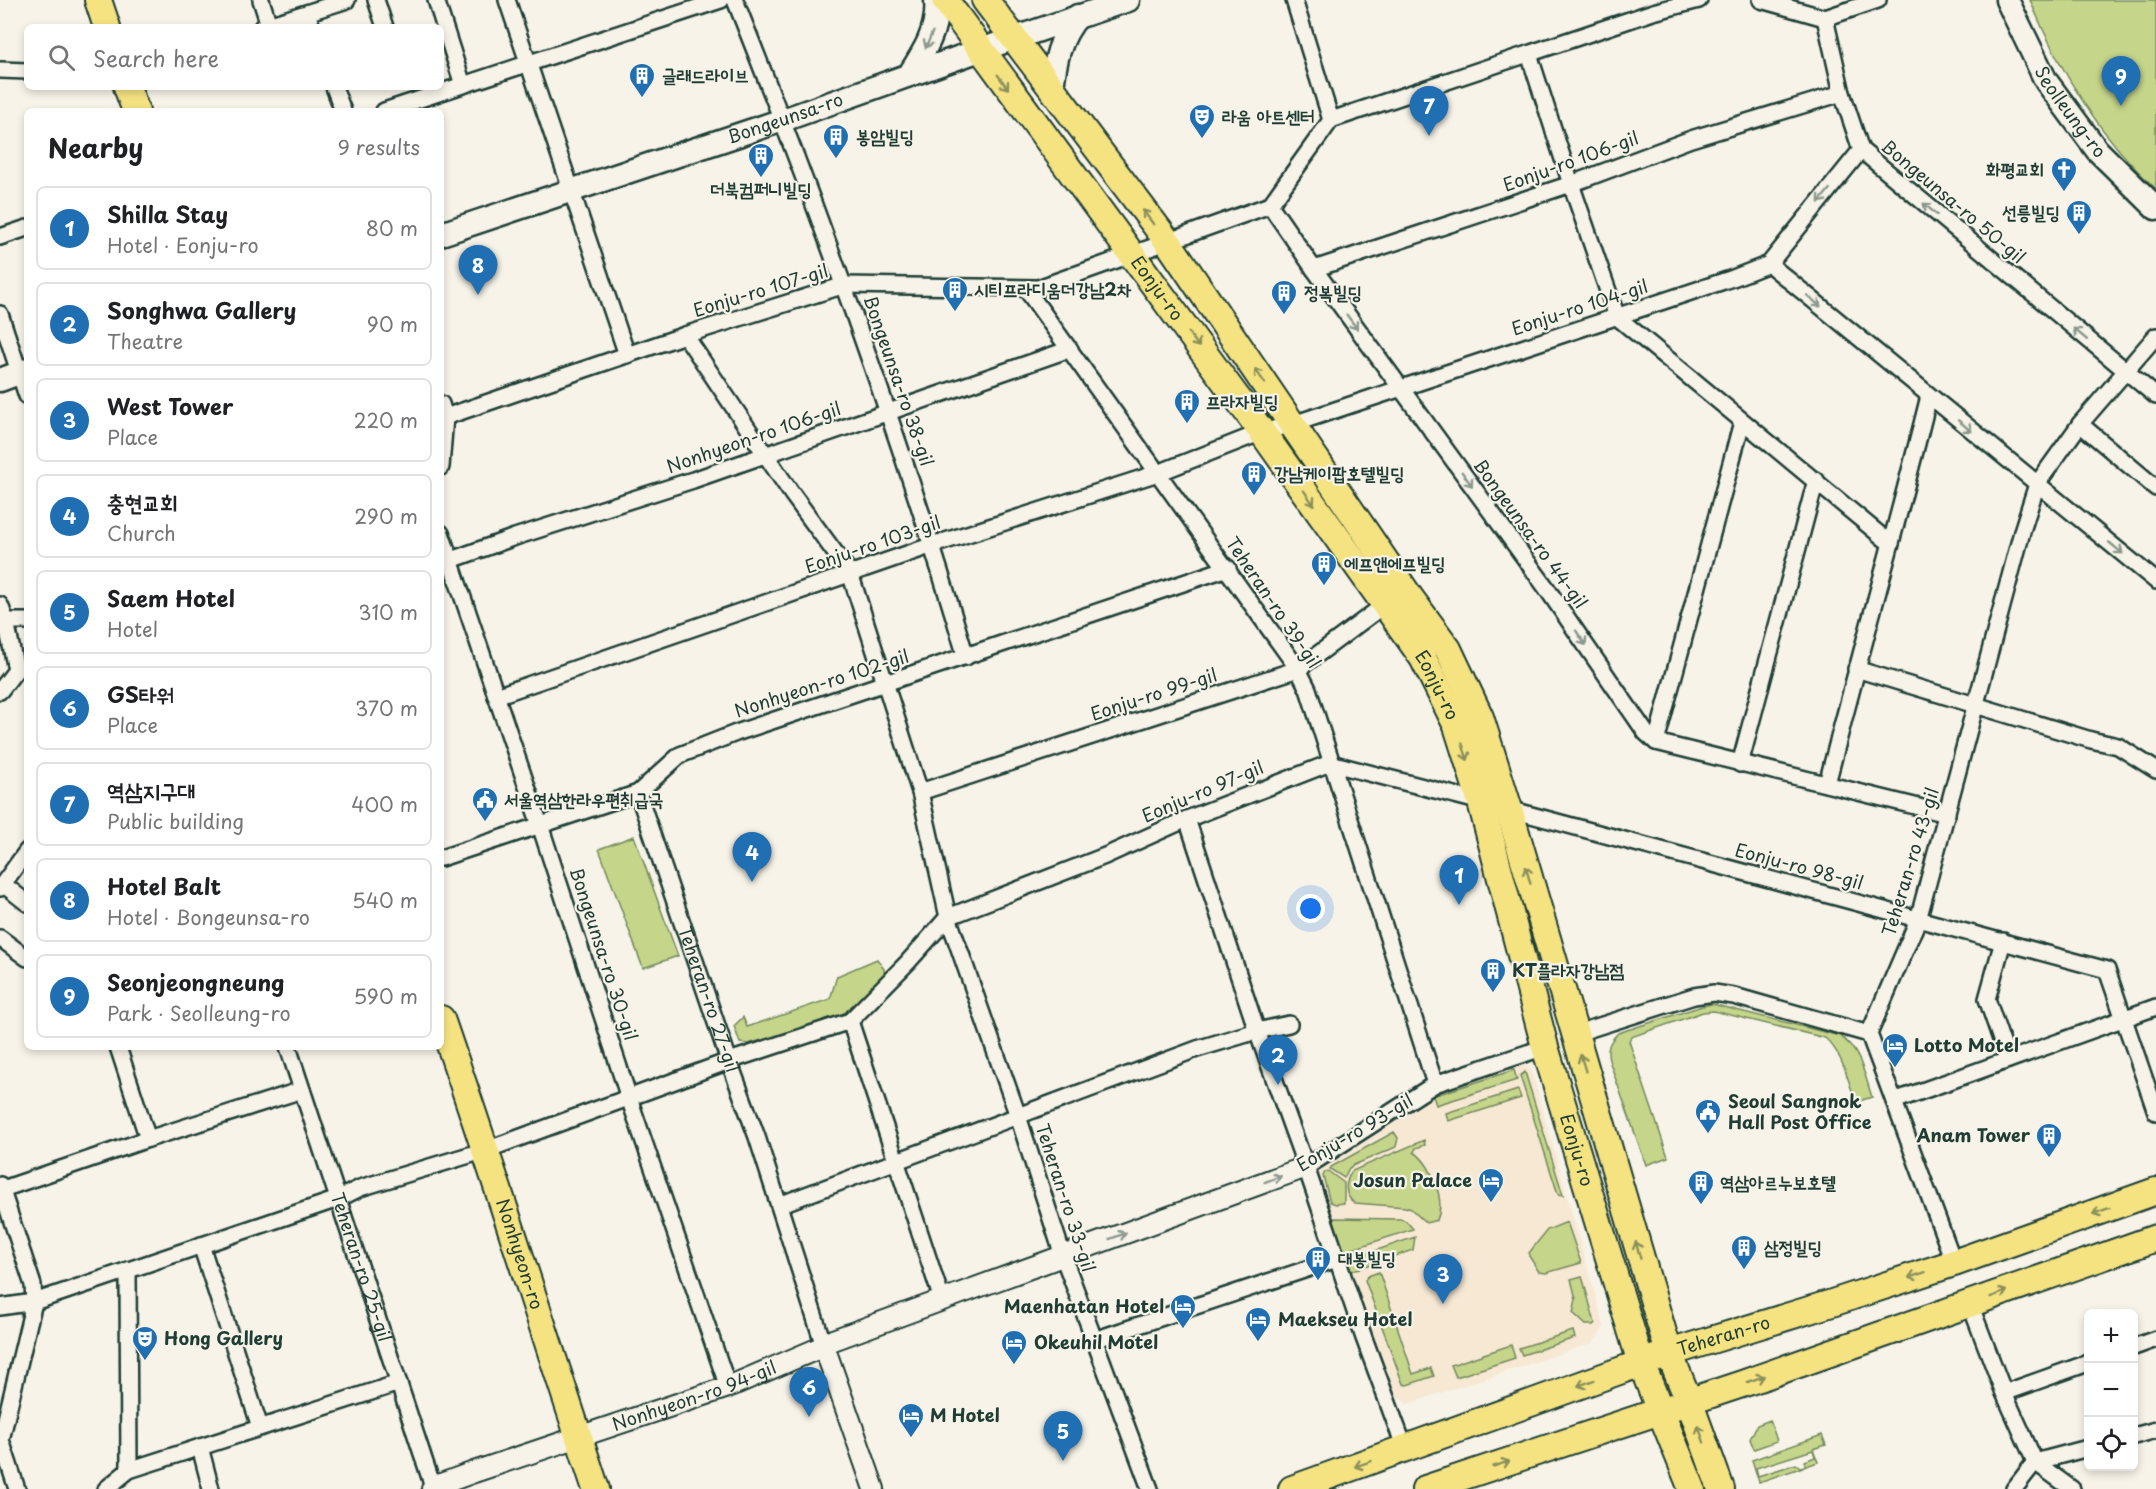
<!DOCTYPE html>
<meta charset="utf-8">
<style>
body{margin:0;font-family:"Playpen Sans","Poor Story",sans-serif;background:#f6f6f6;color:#202124}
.controls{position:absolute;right:18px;bottom:18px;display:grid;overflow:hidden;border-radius:9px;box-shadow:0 3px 9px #0003}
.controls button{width:54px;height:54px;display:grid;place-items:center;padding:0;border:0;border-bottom:2px solid #e0e0e0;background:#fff;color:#202124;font:30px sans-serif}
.you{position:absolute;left:1311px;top:909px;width:21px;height:21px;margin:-15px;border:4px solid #fff;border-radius:50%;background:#1a73e8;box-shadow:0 0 0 9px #1a73e833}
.badge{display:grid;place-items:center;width:39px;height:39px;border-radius:50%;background:#1f6fb2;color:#fff;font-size:20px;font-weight:700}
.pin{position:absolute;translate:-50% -50px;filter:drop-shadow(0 2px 3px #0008)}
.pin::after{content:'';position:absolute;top:32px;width:21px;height:18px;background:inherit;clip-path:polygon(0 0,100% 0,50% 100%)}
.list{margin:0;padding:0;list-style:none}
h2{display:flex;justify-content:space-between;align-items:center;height:78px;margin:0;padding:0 24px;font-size:26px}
h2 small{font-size:20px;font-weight:400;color:#757577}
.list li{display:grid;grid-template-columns:39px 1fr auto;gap:18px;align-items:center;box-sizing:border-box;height:84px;margin:0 12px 12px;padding:0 12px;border:2px solid #e0e0e0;border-radius:9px}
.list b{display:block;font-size:22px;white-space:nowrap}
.list p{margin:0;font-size:20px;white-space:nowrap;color:#757577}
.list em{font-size:20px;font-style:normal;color:#757577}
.icon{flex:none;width:33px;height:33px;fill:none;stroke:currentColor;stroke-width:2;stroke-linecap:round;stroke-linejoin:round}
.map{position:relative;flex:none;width:2156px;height:1489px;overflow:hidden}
.search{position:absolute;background:#fff;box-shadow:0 3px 9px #0003;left:24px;top:24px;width:420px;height:66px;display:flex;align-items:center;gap:15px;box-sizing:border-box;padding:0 21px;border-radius:9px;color:#757577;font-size:22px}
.panel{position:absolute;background:#fff;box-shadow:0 3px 9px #0003;left:24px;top:108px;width:420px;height:942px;border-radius:9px}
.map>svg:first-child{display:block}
</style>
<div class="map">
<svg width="2156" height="1489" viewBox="0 0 2156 1489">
<rect width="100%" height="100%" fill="#f7f3e8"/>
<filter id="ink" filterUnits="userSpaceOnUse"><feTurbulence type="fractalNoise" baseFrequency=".0167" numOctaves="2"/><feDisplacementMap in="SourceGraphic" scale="12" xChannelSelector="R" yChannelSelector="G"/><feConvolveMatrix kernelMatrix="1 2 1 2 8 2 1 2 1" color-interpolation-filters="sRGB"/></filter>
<g filter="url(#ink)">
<path fill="#f7e8d4" d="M1517 1062 1531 1069 1604 1326 1593 1343 1407 1404 1394 1395 1316 1172 1320 1164 1388 1124 1424 1094Z"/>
<path fill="#c5d589" stroke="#72895e" stroke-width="1.5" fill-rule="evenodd" d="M2030 0H2156V189C2100 137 2059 70 2030 0Z
M634 836 678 956 643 968 599 849Z
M877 959 884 969 885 978 842 1017 748 1044 740 1043 734 1026 743 1017 747 1027 830 999 837 976Z
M1712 1004 1840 1036C1860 1049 1865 1076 1872 1097L1856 1102C1848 1082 1843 1053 1825 1038L1714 1011 1703 1012 1631 1037 1629 1041 1668 1157 1646 1165 1609 1060C1606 1048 1610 1041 1618 1033L1702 1006Z
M1514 1070 1517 1080 1436 1105 1433 1096Z
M1525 1072 1563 1195 1558 1194 1520 1076Z
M1518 1090 1521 1098 1448 1121 1446 1113Z
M1394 1132 1398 1138 1396 1147 1354 1165 1349 1168 1344 1178 1330 1169 1331 1167Z
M1424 1140 1425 1145 1416 1148 1414 1152C1431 1163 1446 1200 1437 1220L1426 1223 1411 1209 1405 1207 1355 1203C1343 1196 1345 1181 1352 1171Z
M1328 1171 1344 1183V1203L1336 1204 1330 1202 1323 1176 1325 1172Z
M1333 1218 1401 1219 1406 1221 1413 1229 1344 1252Z
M1567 1222 1581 1263 1546 1273 1539 1272 1529 1256V1253L1547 1230Z
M1415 1237 1413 1250 1351 1271 1348 1260Z
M1379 1272 1413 1374 1431 1368 1434 1376 1407 1385 1403 1384 1365 1280 1368 1276Z
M1582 1276 1595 1323 1593 1325H1586L1573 1313 1576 1299 1571 1279Z
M1573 1331 1575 1338 1522 1355 1519 1348Z
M1511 1345 1515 1358 1456 1377 1451 1365Z
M1770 1420 1777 1441 1754 1449 1750 1439 1757 1425Z
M1822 1435 1826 1445 1813 1449 1818 1462 1759 1482 1752 1460ZM1813 1450 1815 1457 1805 1461V1466L1800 1467 1796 1464 1758 1476 1756 1468Z"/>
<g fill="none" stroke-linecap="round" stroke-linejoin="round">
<defs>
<g id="minor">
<path d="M261 0 269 25"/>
<path d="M376 0 385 27"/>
<path d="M436 0 463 85"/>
<path d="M507 0 627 355"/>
<path d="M735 0C821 216 900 434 966 657"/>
<path d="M1294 0 1331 120"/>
<path d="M1761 0 1825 18 1878 0"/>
<path d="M307 13 312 27"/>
<path d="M1825 18 1842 93 1861 150 2156 396"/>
<path d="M262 27 347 0"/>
<path d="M1529 54 1571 184 1617 317 1891 544"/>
<path d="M0 70 27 71"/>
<path d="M334 87 343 111"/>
<path d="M384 111 721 0"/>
<path d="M1270 205 1314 269 1545 586 1646 733 1656 742 1947 814"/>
<path d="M0 237 27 228"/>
<path d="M1769 264 2156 581"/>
<path d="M1314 269 1571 184 1691 139 1842 93"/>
<path d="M1026 289 1298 669 1308 689 1435 1084"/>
<path d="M0 314 27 396"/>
<path d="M685 335 792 494 850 573 920 792 948 917 1018 1116 1063 1256 1150 1489"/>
<path d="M441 404 445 417 441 467"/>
<path d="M445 417 685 335 845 285 1038 288 1270 205 1331 120 1653 12 1699 0"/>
<path d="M2080 424 2156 488"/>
<path d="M441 533 540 825 629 1098 728 1387"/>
<path d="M451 560 515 537 693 480 1070 349"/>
<path d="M0 605 6 621 16 670 0 691"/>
<path d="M0 621H27"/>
<path d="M1856 669 2091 740 2118 746 2156 770"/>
<path d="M496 696 933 545 1158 473 1262 432 1293 424 1733 278 1769 264 1861 150"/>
<path d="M1656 742 1742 422"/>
<path d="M1740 764 1816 480"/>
<path d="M1827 784C1860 654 1897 526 1929 396"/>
<path d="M920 792 1298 669 1384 605"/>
<path id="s1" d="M638 793 729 1061 757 1137 824 1346"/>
<path d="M1187 819 1257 1031 1306 1167 1364 1338 1405 1449"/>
<path d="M441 858 638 793 680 755 736 733 1228 568"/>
<path d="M3 884 27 903"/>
<path d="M0 888 27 851"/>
<path d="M0 938 27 958"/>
<path d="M2003 941 1987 999 2008 1060"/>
<path d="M850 1021 942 1300"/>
<path d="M1574 1034 1694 996 1714 993 1734 996 1869 1034"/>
<path d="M118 1047 148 1139"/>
<path id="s2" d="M288 1047 433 1487"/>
<path d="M1894 1101 2156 1007"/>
<path d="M1306 1167 1435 1084 1545 1047"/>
<path d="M0 1185 33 1285 34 1302 1 1440 17 1489"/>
<path d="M0 1190 148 1139 302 1090"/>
<path d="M779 1205 1197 1049 1257 1031 1289 1024"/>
<path d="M201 1245 260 1427"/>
<path d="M1954 1263 1869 1034 1918 920 2023 528 2037 484 2080 424 2156 336"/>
<path d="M128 1270 129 1470"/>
<path d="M1970 1304 2004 1393 2035 1462 2072 1489"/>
<path d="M0 1307 34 1302 338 1199 360 1188 486 1150 729 1061 850 1021 908 962 948 917 1105 856 1187 819 1330 763 1509 809 2107 970 2156 1112"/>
<path d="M1094 1340 1337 1259"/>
<path d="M2134 1347 2156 1339"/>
<path d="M2004 1393 2088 1363"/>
<path d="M2134 1436 2156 1430"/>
<path d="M200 1447 211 1489"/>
<path d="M106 1489 129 1470 399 1383"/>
<path d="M2014 1489 2035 1462 2088 1448"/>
</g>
<g id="tertiary">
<path d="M824 1346 874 1489"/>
<path id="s3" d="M432 1489 433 1487 474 1472 728 1387 824 1346 833 1340 1306 1167"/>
</g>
<g id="secondary">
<path id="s4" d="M2007 0 2046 81 2097 150 2156 208"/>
<path d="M909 75C924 52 939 29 936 0"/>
<path d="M1052 89C1055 62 1059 38 1078 16"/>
<path id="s5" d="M441 234 783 120 980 50 1128 0"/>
<path d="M0 380 27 370"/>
</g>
<g id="primary">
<path d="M98 0 107 27"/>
<path id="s6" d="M945 0 1262 432 1423 658 1457 726 1481 802 1545 1047 1641 1363 1692 1489"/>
<path d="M985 0 1168 242 1411 599 1448 649 1480 717 1509 809 1669 1353 1689 1401 1721 1489"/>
<path d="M127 87 136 111"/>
<path id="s7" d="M441 1019C495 1175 544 1333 596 1489"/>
<path id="s8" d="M1292 1489 1669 1353 1832 1303 1954 1263 2156 1191"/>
<path d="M1425 1489 1742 1384 2156 1238"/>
</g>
</defs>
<use href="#minor" stroke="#1f3d34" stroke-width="20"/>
<use href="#tertiary" stroke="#1f3d34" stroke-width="24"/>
<use href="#secondary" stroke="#1f3d34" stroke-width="27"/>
<use href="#primary" stroke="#1f3d34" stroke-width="30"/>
<use href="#minor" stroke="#f7f3e8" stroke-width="15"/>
<use href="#tertiary" stroke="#f7f3e8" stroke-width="20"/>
<use href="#secondary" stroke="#f7f3e8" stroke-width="22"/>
<use href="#primary" stroke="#f5e382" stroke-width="26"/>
</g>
<defs><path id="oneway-shaft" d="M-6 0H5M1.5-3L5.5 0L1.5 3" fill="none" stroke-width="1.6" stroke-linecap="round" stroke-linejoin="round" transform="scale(1.5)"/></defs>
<g stroke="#8b988e">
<use href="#oneway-shaft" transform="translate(929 40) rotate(113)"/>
<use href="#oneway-shaft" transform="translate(1824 196) rotate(129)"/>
<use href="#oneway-shaft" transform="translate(1930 209) rotate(-140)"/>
<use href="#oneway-shaft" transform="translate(1814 301) rotate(39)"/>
<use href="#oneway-shaft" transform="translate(1352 322) rotate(54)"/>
<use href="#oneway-shaft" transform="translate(2080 334) rotate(-140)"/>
<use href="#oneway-shaft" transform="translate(1965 426) rotate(40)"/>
<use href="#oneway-shaft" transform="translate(1467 479) rotate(54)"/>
<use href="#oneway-shaft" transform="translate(2116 548) rotate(39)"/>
<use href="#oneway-shaft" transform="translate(1581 638) rotate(56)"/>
<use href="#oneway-shaft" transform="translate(1273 1179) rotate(-20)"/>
<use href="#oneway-shaft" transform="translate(1118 1236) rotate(-20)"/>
</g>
<g stroke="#8a905b">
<use href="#oneway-shaft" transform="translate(1003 82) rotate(54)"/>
<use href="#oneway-shaft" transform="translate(1148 217) rotate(-127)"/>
<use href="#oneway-shaft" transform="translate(1194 340) rotate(53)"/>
<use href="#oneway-shaft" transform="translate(1260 376) rotate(-125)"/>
<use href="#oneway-shaft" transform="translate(1309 498) rotate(55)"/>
<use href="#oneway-shaft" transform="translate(1465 752) rotate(72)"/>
<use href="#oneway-shaft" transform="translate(1528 875) rotate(-106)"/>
<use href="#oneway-shaft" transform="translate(1583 1063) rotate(-107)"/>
<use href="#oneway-shaft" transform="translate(2101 1211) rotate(160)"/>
<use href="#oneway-shaft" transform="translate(1638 1250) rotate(-106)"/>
<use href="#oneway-shaft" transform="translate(1917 1275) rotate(162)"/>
<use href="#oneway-shaft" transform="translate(1999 1294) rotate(-20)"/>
<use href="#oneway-shaft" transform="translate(1756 1379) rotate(-20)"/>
<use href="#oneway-shaft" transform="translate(1586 1383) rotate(160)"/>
<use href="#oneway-shaft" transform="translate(1701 1434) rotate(-110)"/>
<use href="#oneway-shaft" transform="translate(1363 1464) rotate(161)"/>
<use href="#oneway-shaft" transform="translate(1501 1464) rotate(-18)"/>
</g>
</g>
<defs>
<symbol id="building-pin" viewBox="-11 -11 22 30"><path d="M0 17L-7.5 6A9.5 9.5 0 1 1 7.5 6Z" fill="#1f6fb2" stroke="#f7f3e8"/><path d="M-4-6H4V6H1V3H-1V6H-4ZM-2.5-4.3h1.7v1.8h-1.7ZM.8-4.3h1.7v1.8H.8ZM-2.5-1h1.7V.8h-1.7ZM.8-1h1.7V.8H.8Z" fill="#fff"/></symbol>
<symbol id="theatre-pin" viewBox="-11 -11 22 30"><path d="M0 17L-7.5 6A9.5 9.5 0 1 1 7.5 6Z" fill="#1f6fb2" stroke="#f7f3e8"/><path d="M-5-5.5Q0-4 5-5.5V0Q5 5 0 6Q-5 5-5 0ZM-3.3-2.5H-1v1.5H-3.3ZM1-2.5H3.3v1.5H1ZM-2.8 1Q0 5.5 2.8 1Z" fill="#fff"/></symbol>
<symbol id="church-pin" viewBox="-11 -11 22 30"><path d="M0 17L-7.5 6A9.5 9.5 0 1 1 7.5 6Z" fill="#1f6fb2" stroke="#f7f3e8"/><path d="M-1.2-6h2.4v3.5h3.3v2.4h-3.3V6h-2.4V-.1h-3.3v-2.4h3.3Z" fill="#fff"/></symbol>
<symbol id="civic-pin" viewBox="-11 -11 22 30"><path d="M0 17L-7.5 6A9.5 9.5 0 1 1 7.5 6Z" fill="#1f6fb2" stroke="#f7f3e8"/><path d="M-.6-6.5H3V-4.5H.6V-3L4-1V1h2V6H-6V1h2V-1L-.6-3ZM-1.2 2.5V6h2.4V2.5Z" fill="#fff"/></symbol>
<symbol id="hotel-pin" viewBox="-11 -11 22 30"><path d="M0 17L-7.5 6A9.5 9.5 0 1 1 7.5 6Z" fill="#1f6fb2" stroke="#f7f3e8"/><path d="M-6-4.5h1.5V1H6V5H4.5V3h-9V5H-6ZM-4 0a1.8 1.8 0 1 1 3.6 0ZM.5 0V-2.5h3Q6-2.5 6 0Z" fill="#fff"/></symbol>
</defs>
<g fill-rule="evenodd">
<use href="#building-pin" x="627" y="61" width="30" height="40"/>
<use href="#theatre-pin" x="1187" y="102" width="30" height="40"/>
<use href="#building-pin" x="821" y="122" width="30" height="40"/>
<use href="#building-pin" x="746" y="141" width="30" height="40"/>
<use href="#church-pin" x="2049" y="155" width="30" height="40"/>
<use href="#building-pin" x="2064" y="198" width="30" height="40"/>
<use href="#building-pin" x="940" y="275" width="30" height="40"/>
<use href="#building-pin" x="1269" y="278" width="30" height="40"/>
<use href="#building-pin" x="1172" y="387" width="30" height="40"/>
<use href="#building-pin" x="1239" y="459" width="30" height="40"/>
<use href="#building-pin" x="1309" y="549" width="30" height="40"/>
<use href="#civic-pin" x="470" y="785" width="30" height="40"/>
<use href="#building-pin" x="1478" y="956" width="30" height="40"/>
<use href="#hotel-pin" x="1880" y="1031" width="30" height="40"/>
<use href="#civic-pin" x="1693" y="1097" width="30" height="40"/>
<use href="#building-pin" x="2034" y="1121" width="30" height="40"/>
<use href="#hotel-pin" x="1476" y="1166" width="30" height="40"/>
<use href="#building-pin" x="1686" y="1168" width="30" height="40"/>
<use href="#building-pin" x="1729" y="1233" width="30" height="40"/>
<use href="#building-pin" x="1303" y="1244" width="30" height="40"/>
<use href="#hotel-pin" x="1168" y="1292" width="30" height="40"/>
<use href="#hotel-pin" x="1243" y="1305" width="30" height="40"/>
<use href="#theatre-pin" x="130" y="1324" width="30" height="40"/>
<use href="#hotel-pin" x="999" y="1328" width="30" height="40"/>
<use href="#hotel-pin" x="896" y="1401" width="30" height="40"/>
</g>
<g text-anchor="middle" stroke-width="4.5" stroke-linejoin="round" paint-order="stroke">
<g font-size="18" font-weight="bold" fill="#1f3d34" stroke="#f7f3e8" text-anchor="start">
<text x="662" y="82">글래드라이브</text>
<text x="1222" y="123">라움 아트센터</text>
<text x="856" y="143">봉암빌딩</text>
<text x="2044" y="176" text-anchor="end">화평교회</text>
<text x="761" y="196" text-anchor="middle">더북컴퍼니빌딩</text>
<text x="2060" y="219" text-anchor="end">선릉빌딩</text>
<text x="974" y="296">시티프라디움더강남2차</text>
<text x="1304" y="299">정복빌딩</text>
<text x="1206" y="408">프라자빌딩</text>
<text x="1274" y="480">강남케이팝호텔빌딩</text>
<text x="1344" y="570">에프앤에프빌딩</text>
<text x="504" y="806">서울역삼한라우편취급국</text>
<text x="1512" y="977">KT플라자강남점</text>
<text x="1914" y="1052">Lotto Motel</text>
<text x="1728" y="1108">Seoul Sangnok<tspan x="1728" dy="21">Hall Post Office</tspan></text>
<text x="2030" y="1142" text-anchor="end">Anam Tower</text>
<text x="1472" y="1187" text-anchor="end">Josun Palace</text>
<text x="1720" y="1189">역삼아르누보호텔</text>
<text x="1764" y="1254">삼정빌딩</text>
<text x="1338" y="1265">대봉빌딩</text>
<text x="1164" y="1313" text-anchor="end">Maenhatan Hotel</text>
<text x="1278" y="1326">Maekseu Hotel</text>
<text x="164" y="1345">Hong Gallery</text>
<text x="1034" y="1349">Okeuhil Motel</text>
<text x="930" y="1422">M Hotel</text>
</g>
<g font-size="18" fill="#1f3d34" stroke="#f7f3e8">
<text dy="6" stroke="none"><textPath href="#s4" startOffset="129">Seolleung-ro</textPath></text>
<text dy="6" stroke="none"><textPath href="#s5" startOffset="363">Bongeunsa-ro</textPath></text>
<text transform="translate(1571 162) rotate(-20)" y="6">Eonju-ro 106-gil</text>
<text transform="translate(1953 202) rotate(40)" y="6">Bongeunsa-ro 50-gil</text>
<text dy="6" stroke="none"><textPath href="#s6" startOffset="358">Eonju-ro</textPath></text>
<text transform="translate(761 291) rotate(-17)" y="6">Eonju-ro 107-gil</text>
<text transform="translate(1580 308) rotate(-18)" y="6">Eonju-ro 104-gil</text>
<text transform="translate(898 381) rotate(71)" y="6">Bongeunsa-ro 38-gil</text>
<text transform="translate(754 438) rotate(-19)" y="6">Nonhyeon-ro 106-gil</text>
<text transform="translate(1530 534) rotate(54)" y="6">Bongeunsa-ro 44-gil</text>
<text transform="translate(873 545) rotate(-19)" y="6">Eonju-ro 103-gil</text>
<text transform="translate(1273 603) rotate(56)" y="6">Teheran-ro 39-gil</text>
<text transform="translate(822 684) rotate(-18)" y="6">Nonhyeon-ro 102-gil</text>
<text dy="6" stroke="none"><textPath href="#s6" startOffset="844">Eonju-ro</textPath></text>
<text transform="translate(1154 695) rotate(-18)" y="6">Eonju-ro 99-gil</text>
<text transform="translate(1203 792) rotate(-23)" y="6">Eonju-ro 97-gil</text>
<text transform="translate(1911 862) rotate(-73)" y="6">Teheran-ro 43-gil</text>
<text transform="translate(1799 867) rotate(15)" y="6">Eonju-ro 98-gil</text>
<text transform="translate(603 954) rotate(72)" y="6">Bongeunsa-ro 30-gil</text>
<text dy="6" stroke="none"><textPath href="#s1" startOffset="218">Teheran-ro 27-gil</textPath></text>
<text transform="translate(1355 1133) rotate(-31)" y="6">Eonju-ro 93-gil</text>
<text dy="6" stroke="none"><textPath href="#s6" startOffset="1330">Eonju-ro</textPath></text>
<text transform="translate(1065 1198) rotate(72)" y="6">Teheran-ro 33-gil</text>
<text dy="6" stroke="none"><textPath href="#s7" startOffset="248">Nonhyeon-ro</textPath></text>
<text dy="6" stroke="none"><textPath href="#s2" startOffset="232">Teheran-ro 25-gil</textPath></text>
<text dy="6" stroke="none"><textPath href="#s8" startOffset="458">Teheran-ro</textPath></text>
<text dy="6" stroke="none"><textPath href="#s3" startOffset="279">Nonhyeon-ro 94-gil</textPath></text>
</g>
</g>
</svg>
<div class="controls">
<button>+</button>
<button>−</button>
<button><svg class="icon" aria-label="locate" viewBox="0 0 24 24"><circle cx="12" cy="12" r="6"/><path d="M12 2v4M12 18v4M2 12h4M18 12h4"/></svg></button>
</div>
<div class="you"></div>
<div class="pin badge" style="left:1459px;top:905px">1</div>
<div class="pin badge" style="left:1278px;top:1085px">2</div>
<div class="pin badge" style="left:1443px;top:1304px">3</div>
<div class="pin badge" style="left:752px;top:882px">4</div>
<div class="pin badge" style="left:1063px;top:1461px">5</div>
<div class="pin badge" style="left:809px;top:1417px">6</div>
<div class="pin badge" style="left:1429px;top:136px">7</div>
<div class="pin badge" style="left:478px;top:295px">8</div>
<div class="pin badge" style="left:2121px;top:106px">9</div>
<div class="search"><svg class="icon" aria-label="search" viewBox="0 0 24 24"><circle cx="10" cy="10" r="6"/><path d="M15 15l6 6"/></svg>Search here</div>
<section class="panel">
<h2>Nearby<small>9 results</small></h2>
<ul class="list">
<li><span class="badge">1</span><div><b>Shilla Stay</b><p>Hotel · Eonju-ro</p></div><em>80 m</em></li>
<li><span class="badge">2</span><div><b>Songhwa Gallery</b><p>Theatre</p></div><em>90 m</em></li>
<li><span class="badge">3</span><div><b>West Tower</b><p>Place</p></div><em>220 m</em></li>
<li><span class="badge">4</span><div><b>충현교회</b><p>Church</p></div><em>290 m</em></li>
<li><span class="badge">5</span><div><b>Saem Hotel</b><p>Hotel</p></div><em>310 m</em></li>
<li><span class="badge">6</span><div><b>GS타워</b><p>Place</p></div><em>370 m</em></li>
<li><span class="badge">7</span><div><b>역삼지구대</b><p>Public building</p></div><em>400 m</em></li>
<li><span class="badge">8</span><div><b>Hotel Balt</b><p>Hotel · Bongeunsa-ro</p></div><em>540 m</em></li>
<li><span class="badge">9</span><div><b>Seonjeongneung</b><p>Park · Seolleung-ro</p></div><em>590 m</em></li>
</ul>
</section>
</div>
